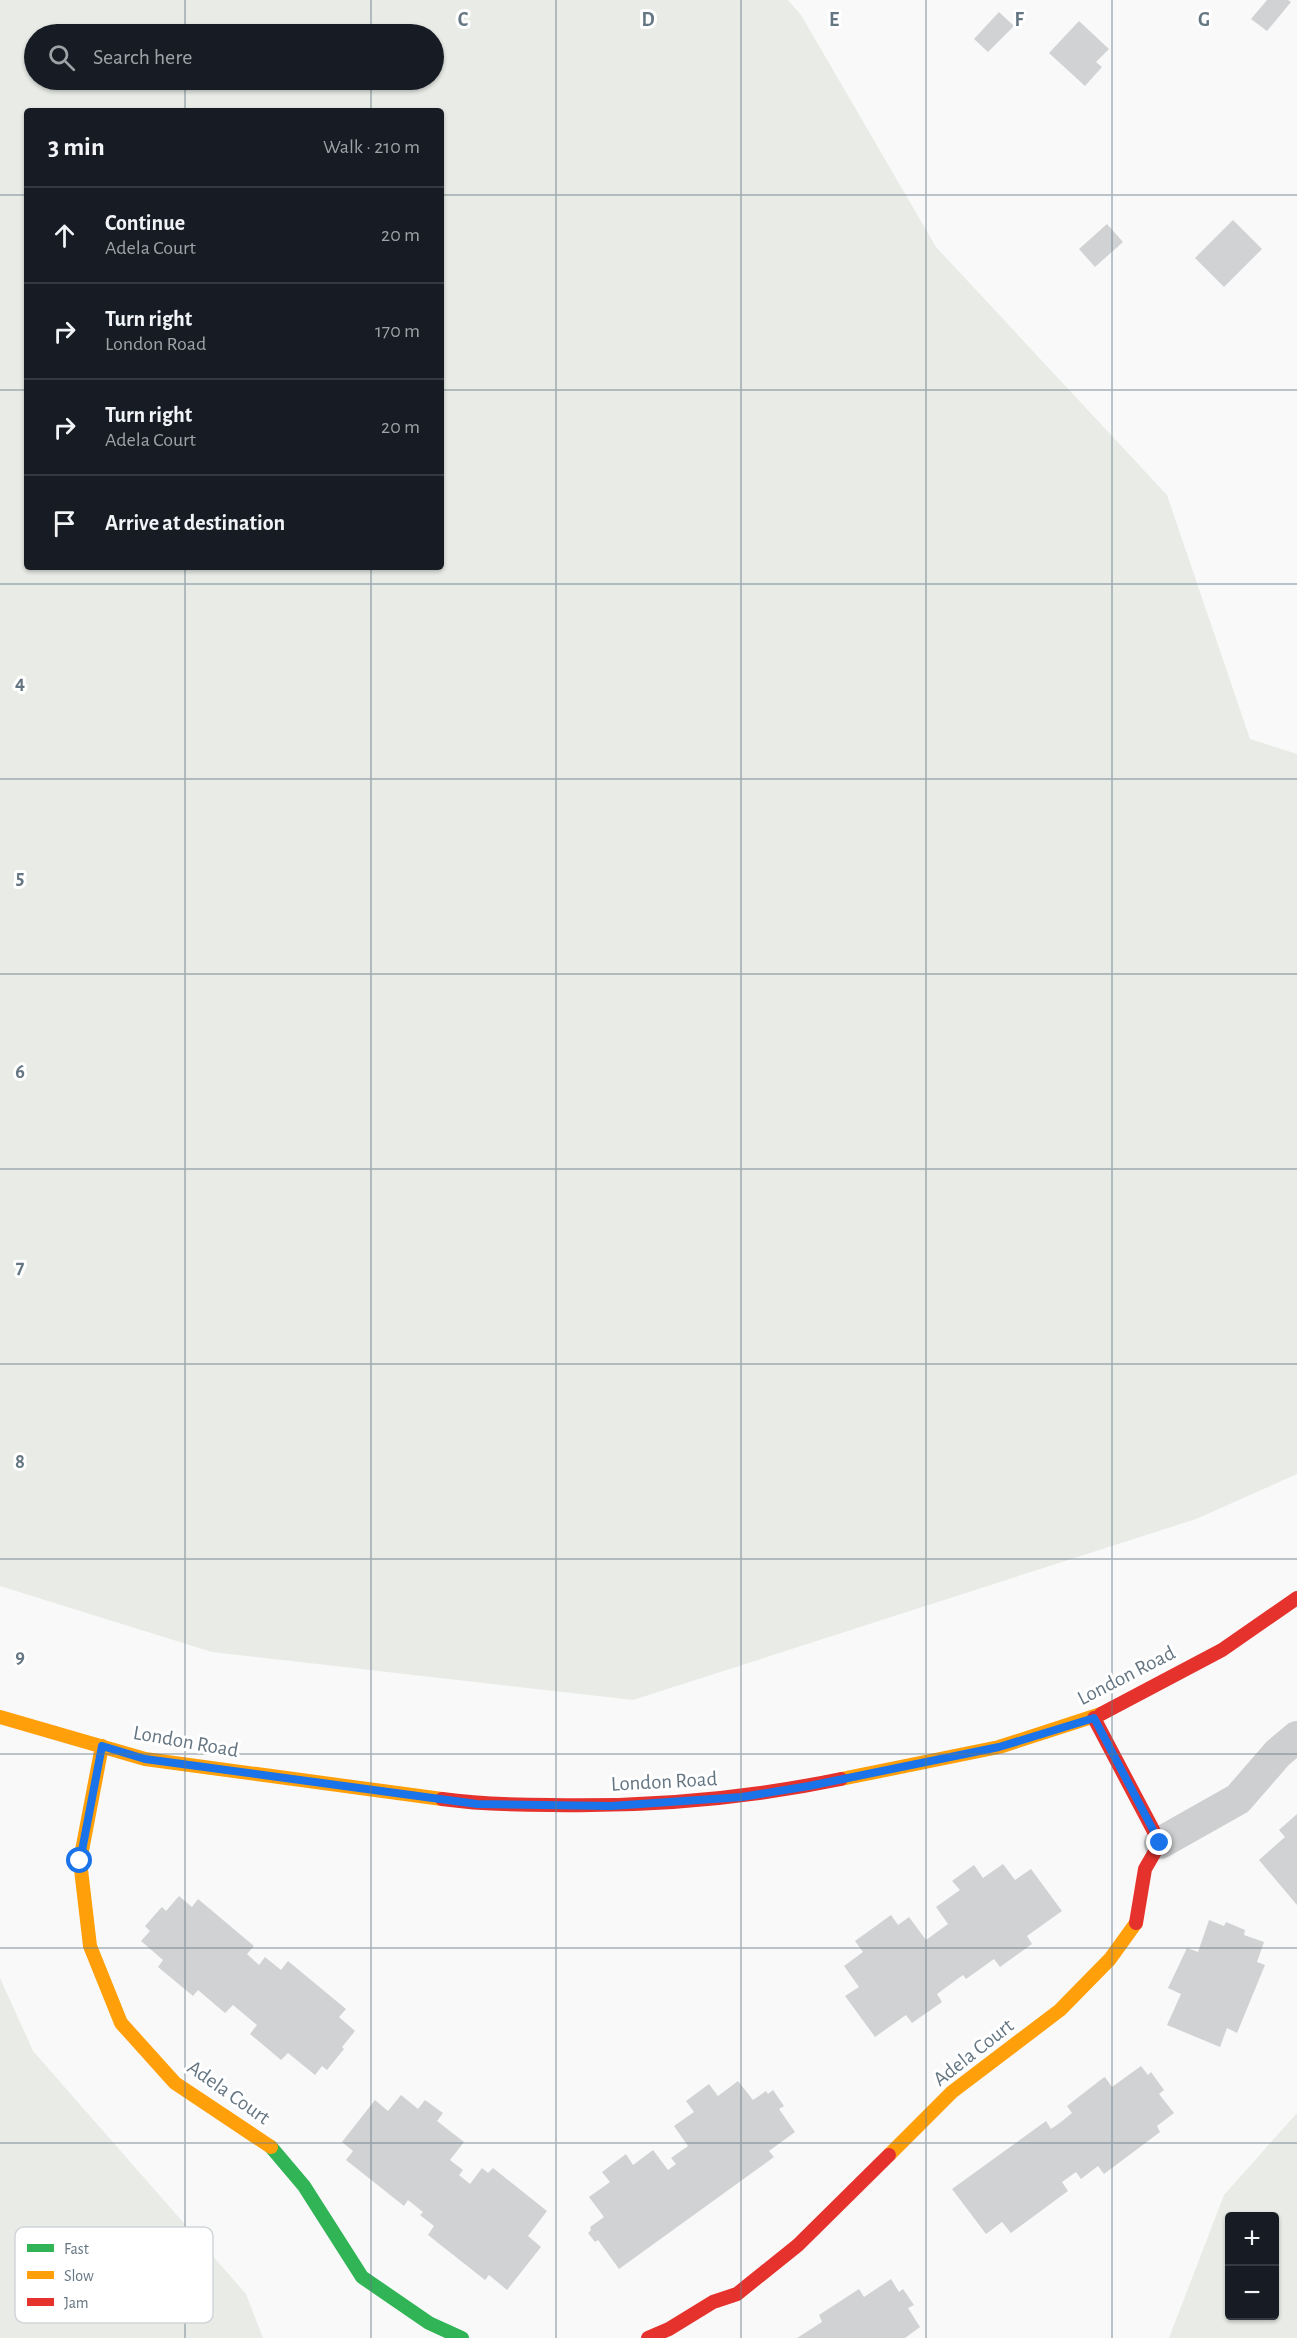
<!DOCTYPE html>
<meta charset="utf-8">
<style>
body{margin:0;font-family:"Alegreya Sans",sans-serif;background:#20242c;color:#f1f3f6}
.controls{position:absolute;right:18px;bottom:18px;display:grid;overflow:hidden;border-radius:6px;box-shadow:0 2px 4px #0004}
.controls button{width:54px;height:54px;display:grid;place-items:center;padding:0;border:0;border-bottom:2px solid #363941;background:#171b24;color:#f1f3f6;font:30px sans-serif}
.stop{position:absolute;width:18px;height:18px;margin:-14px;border:4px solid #1a73e8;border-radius:50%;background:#fff}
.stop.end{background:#1a73e8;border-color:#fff;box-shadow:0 2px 6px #0008}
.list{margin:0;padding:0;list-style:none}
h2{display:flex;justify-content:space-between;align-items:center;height:78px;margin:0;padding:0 24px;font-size:26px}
h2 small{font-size:20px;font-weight:400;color:#9ea1a6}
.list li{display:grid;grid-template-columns:39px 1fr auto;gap:18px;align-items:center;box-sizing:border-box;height:96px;padding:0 24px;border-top:2px solid #363941}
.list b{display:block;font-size:22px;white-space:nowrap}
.list p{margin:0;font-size:20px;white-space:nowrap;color:#9ea1a6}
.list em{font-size:20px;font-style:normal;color:#9ea1a6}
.icon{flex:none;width:33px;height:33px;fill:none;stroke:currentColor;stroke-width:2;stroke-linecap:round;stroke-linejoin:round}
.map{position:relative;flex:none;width:1297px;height:2338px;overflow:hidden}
.search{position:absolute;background:#171b24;box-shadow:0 2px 4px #0004;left:24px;top:24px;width:420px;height:66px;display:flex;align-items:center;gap:15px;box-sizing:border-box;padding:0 21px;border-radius:33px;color:#9ea1a6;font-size:22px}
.panel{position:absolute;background:#171b24;box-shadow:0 2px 4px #0004;left:24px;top:108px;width:420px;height:462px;border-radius:6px}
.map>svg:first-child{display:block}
</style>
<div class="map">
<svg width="1297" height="2338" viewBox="0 0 1297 2338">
<rect width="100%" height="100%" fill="#f9f9f9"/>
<path fill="#e8ebe6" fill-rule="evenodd" d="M0 0H788L801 15 936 247 1167 495 1250 739 1297 754V1474L1196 1519 633 1700 212 1652 0 1586ZM34 34H434V80H34ZM27 111H441V567H27Z
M0 1978 33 2051 246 2294 263 2338H0Z
M1297 2113V2338H1169L1224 2195ZM1274 2216V2316H1230V2216Z"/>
<path fill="#d0d2d3" d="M1267 0H1288L1291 2 1267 31 1251 19Z
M999 12 1014 26 988 52 974 39Z
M1079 21 1109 49 1096 62 1102 67 1085 86 1049 53Z
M1233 220 1262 249 1224 287 1195 258Z
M1107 224 1123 242 1095 267 1079 249Z
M1297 1814V1905L1259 1860 1285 1837 1279 1830Z
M1003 1864 1015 1880 1031 1869 1062 1911 1027 1936 1032 1944 1000 1967 994 1959 966 1979 963 1975 937 1994 942 2002 912 2023 906 2015 875 2037 845 1996 859 1987 844 1966 863 1952 855 1941 891 1915 898 1925 909 1917 926 1940 948 1924 936 1907 960 1890 952 1881 974 1865 983 1878Z
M179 1896 192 1907 198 1899 254 1946 247 1954 259 1965 265 1957 281 1970 288 1961 346 2009 339 2017 355 2031 342 2047 344 2049 327 2070 322 2066 315 2075 288 2053 281 2060 250 2034 257 2025 233 2005 225 2013 198 1990 193 1996 158 1967 163 1960 141 1941 150 1931 145 1926 160 1909 162 1907 166 1911Z
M1209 1920 1224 1926 1226 1922 1245 1930 1244 1935 1264 1942 1257 1962 1265 1965 1237 2033 1227 2028 1220 2047 1167 2025 1181 1994 1168 1988 1187 1948 1198 1952Z
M1141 2066 1148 2075 1151 2072 1164 2090 1159 2094 1174 2113 1157 2126 1160 2132 1104 2174 1098 2166 1081 2179 1076 2172 1062 2182 1068 2191 1011 2233 1002 2222 986 2234 952 2189 1046 2121 1051 2129 1061 2122 1072 2113 1067 2106 1103 2078 1105 2077 1112 2087Z
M738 2081 753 2100 766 2091 768 2094 773 2090 784 2106 779 2109 795 2132 769 2151 774 2157 619 2269 598 2240 595 2242 588 2233 591 2230 590 2227 604 2217 589 2197 610 2182 602 2172 626 2154 633 2165 653 2150 668 2170 676 2164 671 2158 688 2146 674 2126 694 2112 686 2101 709 2084 718 2096Z
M401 2095 418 2109 425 2100 443 2113 437 2121 464 2142 450 2160 463 2170 459 2175 470 2184 482 2168 488 2173 493 2168 547 2211 528 2236 541 2247 507 2290 489 2275 485 2280 428 2235 434 2226 420 2215 423 2212 408 2200 404 2206 346 2160 353 2151 342 2142 375 2100 388 2111Z
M891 2279 899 2292 903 2289 914 2305 908 2308 920 2327 905 2338H797L822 2322 819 2315 859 2289 864 2297Z"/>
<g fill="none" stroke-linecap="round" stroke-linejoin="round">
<path stroke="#cecfd0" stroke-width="32" d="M1160 1843 1238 1799 1278 1753 1297 1737"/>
<path stroke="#30b455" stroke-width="14" d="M271 2147 304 2186 362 2277 429 2323 462 2338"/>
<path stroke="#ff9f0a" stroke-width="14" d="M0 1717 145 1759 442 1799
M102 1746 80 1861 90 1946 121 2023 175 2083 271 2147
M841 1779 999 1747 1101 1714
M889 2155 952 2092 1060 2010 1110 1959 1136 1923"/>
<path stroke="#e5322d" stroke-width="14" d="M1101 1714 1222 1650 1297 1598
M1094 1718 1160 1843 1145 1869 1136 1923
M442 1799C478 1804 514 1805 551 1805 649 1807 745 1799 841 1779
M648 2338 669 2329 713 2302 737 2294 798 2245 889 2155"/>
</g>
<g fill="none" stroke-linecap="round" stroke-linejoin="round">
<path stroke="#1a73e8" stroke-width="8" d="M80 1861 102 1746 145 1759 477 1804 611 1806 742 1797 809 1786 999 1747 1094 1718 1160 1843"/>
</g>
<path fill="none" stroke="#657683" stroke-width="1.5" stroke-opacity="0.55" d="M185 0V34M371 0V34M556 0V2338M741 0V2338M926 0V2338M1112 0V2338M185 80V111M371 80V111M0 195H27M441 195H1297M0 390H27M441 390H1297M185 567V2338M371 567V2338M0 584H1297M0 779H1297M0 974H1297M0 1169H1297M0 1364H1297M0 1559H1297M0 1754H1297M0 1948H1297M0 2143H1297"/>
<g text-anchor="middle" stroke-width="6" stroke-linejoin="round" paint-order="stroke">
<g font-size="21" fill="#657683" stroke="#fff">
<text transform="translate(1126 1675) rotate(-27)" y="7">London Road</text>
<text transform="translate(186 1741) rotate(10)" y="7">London Road</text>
<text transform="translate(664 1781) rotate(-3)" y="7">London Road</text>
<text transform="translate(973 2052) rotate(-38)" y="7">Adela Court</text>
<text transform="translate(229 2092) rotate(35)" y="7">Adela Court</text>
</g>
</g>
<rect x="15" y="2227" width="198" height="96" rx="9" fill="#fff" stroke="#d1d6da" stroke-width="1.5"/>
<rect x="27" y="2244" width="27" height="8" fill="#30b455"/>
<rect x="27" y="2271" width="27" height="8" fill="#ff9f0a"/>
<rect x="27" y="2298" width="27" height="8" fill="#e5322d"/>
<g font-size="16" fill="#657683">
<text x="64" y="2254">Fast</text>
<text x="64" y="2281">Slow</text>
<text x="64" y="2308">Jam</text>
</g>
<g font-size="20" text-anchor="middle" font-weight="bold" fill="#657683" stroke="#fff" stroke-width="6" stroke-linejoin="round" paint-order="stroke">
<text x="463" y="26">C</text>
<text x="648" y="26">D</text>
<text x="834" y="26">E</text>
<text x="1019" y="26">F</text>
<text x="1204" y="26">G</text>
<text x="20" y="689">4</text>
<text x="20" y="884">5</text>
<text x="20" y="1078">6</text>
<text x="20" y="1273">7</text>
<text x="20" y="1468">8</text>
<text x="20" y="1663">9</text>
</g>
</svg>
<div class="controls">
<button>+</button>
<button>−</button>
</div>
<div class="stop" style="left:80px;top:1861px"></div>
<div class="stop end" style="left:1160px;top:1843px"></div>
<div class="search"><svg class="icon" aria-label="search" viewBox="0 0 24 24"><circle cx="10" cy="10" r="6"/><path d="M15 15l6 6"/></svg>Search here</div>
<section class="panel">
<h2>3 min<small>Walk · 210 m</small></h2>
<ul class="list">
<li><svg class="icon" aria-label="ahead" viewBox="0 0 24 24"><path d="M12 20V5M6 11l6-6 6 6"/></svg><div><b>Continue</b><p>Adela Court</p></div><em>20 m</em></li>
<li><svg class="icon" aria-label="right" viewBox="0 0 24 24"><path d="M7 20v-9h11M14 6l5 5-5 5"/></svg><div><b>Turn right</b><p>London Road</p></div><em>170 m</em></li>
<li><svg class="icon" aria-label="right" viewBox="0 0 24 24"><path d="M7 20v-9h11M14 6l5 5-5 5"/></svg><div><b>Turn right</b><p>Adela Court</p></div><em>20 m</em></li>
<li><svg class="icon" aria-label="arrive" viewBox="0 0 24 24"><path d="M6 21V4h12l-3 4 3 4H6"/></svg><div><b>Arrive at destination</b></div></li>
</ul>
</section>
</div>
